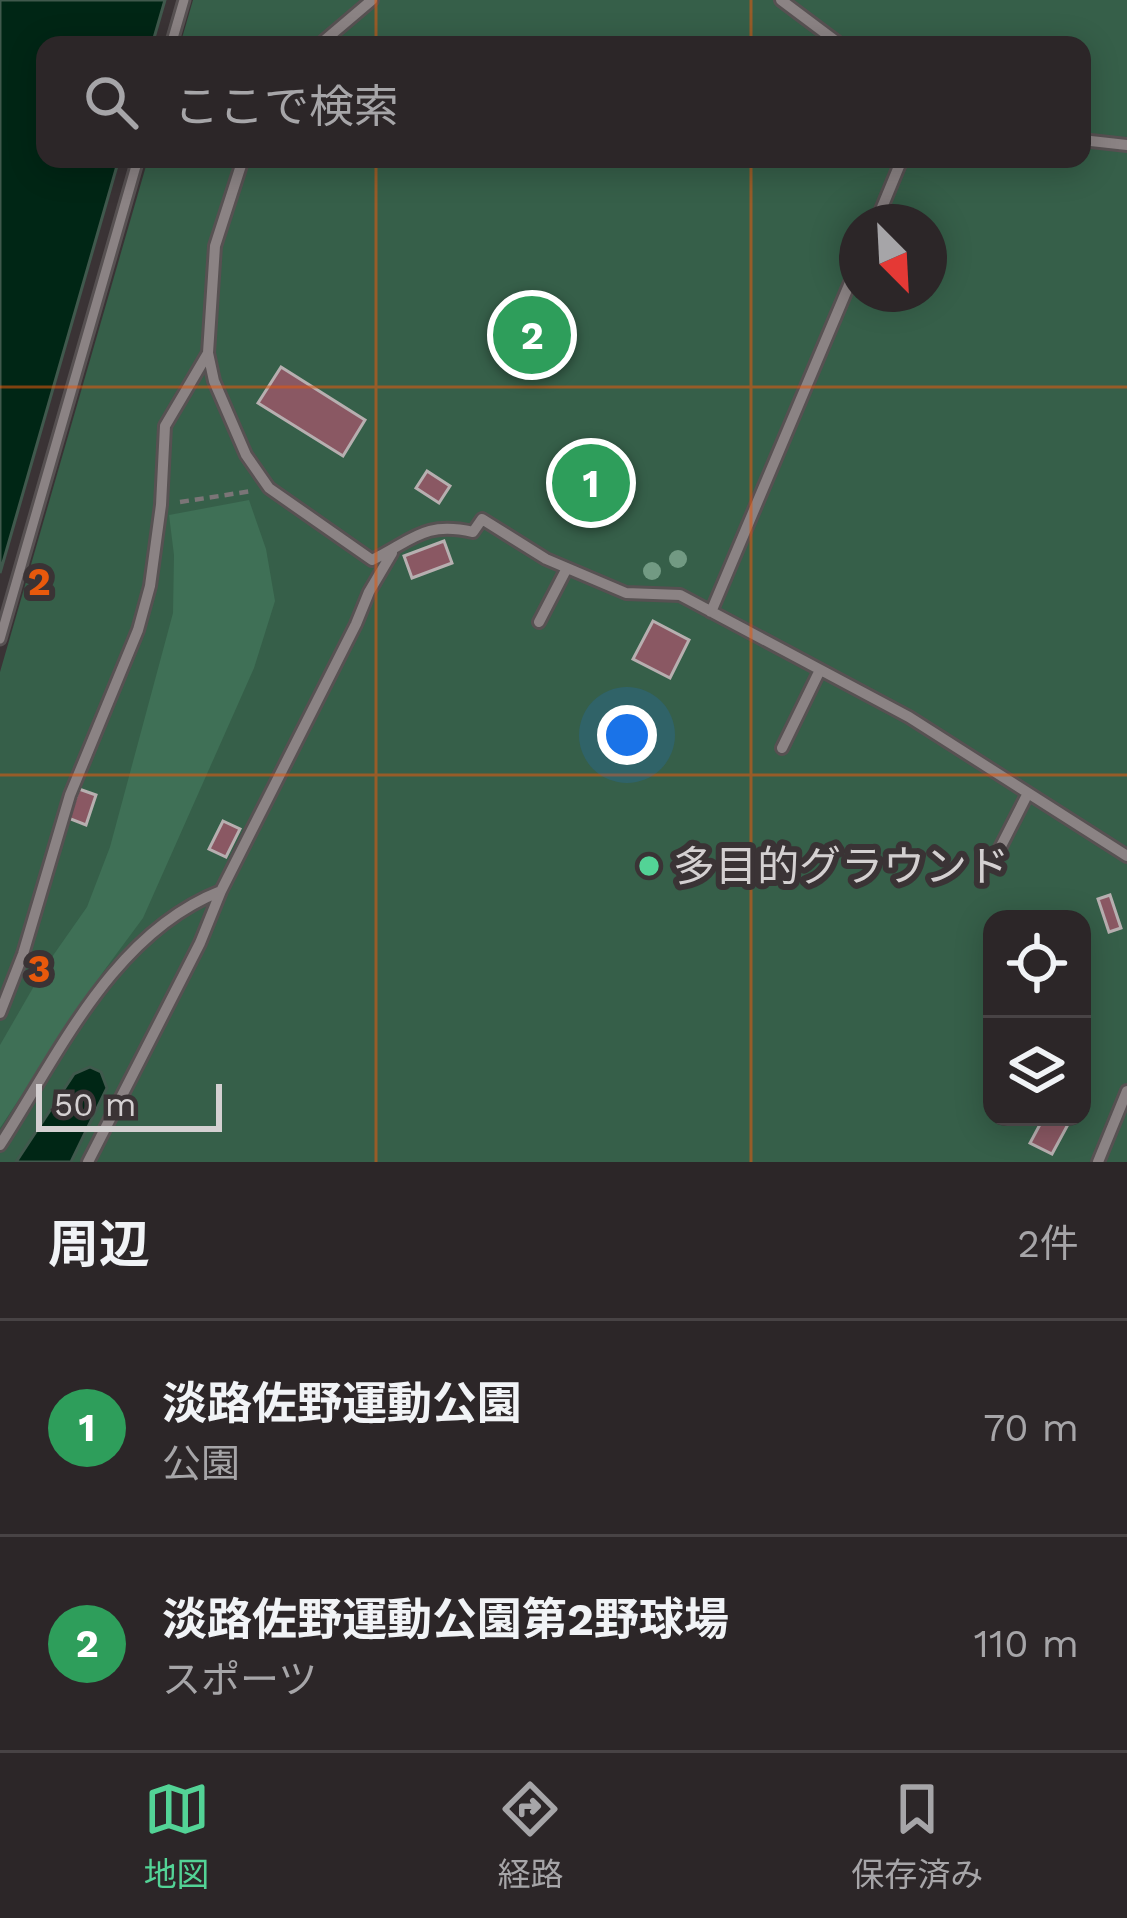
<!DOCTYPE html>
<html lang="ja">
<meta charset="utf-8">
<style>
body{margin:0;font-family:"Work Sans","Noto Sans JP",sans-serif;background:#342e30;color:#f1f3f6}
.controls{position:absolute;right:36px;bottom:36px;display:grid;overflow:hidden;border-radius:24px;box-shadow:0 6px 30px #0003}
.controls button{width:108px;height:108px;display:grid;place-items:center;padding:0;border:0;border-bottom:3px solid #484345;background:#2c2628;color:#f1f3f6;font:60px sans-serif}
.compass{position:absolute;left:839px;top:204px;width:108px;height:108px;border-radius:50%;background:#2c2628;box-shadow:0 6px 30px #0003;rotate:156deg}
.scale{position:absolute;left:36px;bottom:30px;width:186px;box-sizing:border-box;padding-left:12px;border:6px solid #d4d0d1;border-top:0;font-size:33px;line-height:42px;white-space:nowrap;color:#d4d0d1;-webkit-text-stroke:9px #3a3335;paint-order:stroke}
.you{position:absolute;left:627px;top:735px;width:42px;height:42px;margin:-30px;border:9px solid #fff;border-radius:50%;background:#1a73e8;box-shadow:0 0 0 18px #1a73e833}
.badge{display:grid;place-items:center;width:78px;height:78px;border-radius:50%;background:#53d396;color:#fff;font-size:39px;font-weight:700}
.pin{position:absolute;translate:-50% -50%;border:6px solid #fff;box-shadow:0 3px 12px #0006}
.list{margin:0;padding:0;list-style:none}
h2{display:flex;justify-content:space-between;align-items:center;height:156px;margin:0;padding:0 48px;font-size:51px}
h2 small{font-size:39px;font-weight:400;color:#a6a5a8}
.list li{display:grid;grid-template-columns:78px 1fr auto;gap:36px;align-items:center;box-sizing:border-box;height:216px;padding:0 48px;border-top:3px solid #484345}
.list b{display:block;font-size:45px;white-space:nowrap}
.list p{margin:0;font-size:39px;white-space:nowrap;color:#a6a5a8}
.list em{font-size:39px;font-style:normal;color:#a6a5a8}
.icon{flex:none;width:66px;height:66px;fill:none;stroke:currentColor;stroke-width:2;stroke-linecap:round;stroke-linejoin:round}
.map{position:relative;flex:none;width:1127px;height:1162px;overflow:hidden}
.search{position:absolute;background:#2c2628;box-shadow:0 6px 30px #0003;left:36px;right:36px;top:36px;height:132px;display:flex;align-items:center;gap:30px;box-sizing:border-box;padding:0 42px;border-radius:24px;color:#a6a5a8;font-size:45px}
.sheet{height:588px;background:#2c2628}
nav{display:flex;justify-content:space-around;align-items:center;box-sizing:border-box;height:168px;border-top:3px solid #484345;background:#2c2628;font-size:33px;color:#a6a5a8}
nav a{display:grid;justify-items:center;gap:6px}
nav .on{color:#53d396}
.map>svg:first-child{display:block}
</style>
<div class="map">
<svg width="1127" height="1162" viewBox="0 0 1127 1162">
<rect width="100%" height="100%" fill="#3a3335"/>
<path fill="#365f49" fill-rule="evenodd" d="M193 0H1127V1162H0V672L148 159H1082V45H180ZM857 222H929V294H857ZM992 919H1082V1117H992Z"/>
<path fill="#3f7056" d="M249 500 266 549 275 601 254 668 143 918 103 972 0 1128V1045L45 967 87 907 110 847 173 613 174 555 169 515Z"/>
<path fill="#002615" stroke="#40594d" stroke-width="3" d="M0 0H165L152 45H45V159H119L0 573Z
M90 1067 101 1072 107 1088 71 1162H16L74 1074Z"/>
<path fill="#8a5863" stroke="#b7afb0" stroke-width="3" d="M281 367 365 420 343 456 258 403Z
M427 471 450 486 439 503 416 488Z
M444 541 452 563 412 578 404 556Z
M653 621 689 640 670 678 633 659Z
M79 789 96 795 86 825 68 818Z
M223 821 240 829 226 857 209 849Z
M1110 895 1121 928 1109 932 1098 899Z
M1044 1117H1072L1052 1154 1030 1143Z"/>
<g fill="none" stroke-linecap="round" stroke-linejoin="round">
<defs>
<path id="service" d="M171 45 184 0
M0 639 138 159"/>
<path id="pedestrian" d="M781 0 841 45
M319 45 372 0
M1082 140 1127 145
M243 159 215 246 208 353 214 381 246 455 269 488 372 560C413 540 424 521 473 532L482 519 546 559 626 593 680 595 909 717 1127 856
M876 222 902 159
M711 612 857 266
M539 622 567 568
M782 748 820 670
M998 852 1027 795
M0 1013 23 954 70 795 138 630 150 586 161 505 165 426 208 353
M0 1145C59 1054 113 933 221 891L356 624 369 592 392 553
M88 1162 200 943 221 891
M1098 1162 1127 1091"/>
</defs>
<use href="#service" stroke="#575152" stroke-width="15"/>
<use href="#pedestrian" stroke="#575152" stroke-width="16"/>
<path stroke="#7b7577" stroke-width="4.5" stroke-dasharray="9 6" stroke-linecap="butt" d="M180 502 252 491"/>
<use href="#service" stroke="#8b8384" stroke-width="9"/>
<use href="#pedestrian" stroke="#8b8384" stroke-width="10"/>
</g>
<g fill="#729a83">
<circle cx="678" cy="559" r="9"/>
<circle cx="652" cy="571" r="9"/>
</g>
<path fill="none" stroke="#e8590c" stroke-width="3" stroke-opacity="0.55" d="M376 0V45M751 0V45M376 159V1162M751 159V1162M0 387H1127M0 775H1127"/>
<circle fill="#53d396" stroke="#3a3335" stroke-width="4.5" cx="649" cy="866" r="12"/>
<g text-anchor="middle" stroke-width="12" stroke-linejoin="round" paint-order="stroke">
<g font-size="42" fill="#d4d0d1" stroke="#3a3335" text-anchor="start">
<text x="673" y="881">多目的グラウンド</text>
</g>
</g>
<g font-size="39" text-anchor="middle" font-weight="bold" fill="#e8590c" stroke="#3a3335" stroke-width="12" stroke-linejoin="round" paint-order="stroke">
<text x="39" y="595">2</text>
<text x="39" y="982">3</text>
</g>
</svg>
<div class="controls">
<button><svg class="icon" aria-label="locate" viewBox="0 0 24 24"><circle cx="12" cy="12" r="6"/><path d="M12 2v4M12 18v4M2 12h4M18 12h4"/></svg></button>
<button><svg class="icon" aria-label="layers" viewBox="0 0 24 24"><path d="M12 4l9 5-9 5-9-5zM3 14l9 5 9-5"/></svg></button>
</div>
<svg class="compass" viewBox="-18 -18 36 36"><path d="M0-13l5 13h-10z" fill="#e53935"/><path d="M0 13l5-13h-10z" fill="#a6a5a8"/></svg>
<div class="scale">50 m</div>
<div class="you"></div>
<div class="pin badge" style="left:591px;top:483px;background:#2e9e5b">1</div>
<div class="pin badge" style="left:532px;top:335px;background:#2e9e5b">2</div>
<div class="search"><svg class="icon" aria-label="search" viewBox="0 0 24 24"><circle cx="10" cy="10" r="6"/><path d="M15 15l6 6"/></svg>ここで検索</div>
</div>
<section class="sheet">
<h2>周辺<small>2件</small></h2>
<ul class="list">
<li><span class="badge" style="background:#2e9e5b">1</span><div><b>淡路佐野運動公園</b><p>公園</p></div><em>70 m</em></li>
<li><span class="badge" style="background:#2e9e5b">2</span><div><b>淡路佐野運動公園第2野球場</b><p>スポーツ</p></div><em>110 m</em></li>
</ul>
</section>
<nav>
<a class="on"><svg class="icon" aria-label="map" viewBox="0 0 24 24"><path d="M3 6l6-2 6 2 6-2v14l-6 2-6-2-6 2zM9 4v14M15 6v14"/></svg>地図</a>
<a><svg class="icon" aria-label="directions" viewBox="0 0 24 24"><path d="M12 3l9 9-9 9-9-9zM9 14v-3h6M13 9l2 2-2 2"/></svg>経路</a>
<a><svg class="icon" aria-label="saved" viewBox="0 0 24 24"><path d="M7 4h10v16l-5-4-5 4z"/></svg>保存済み</a>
</nav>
